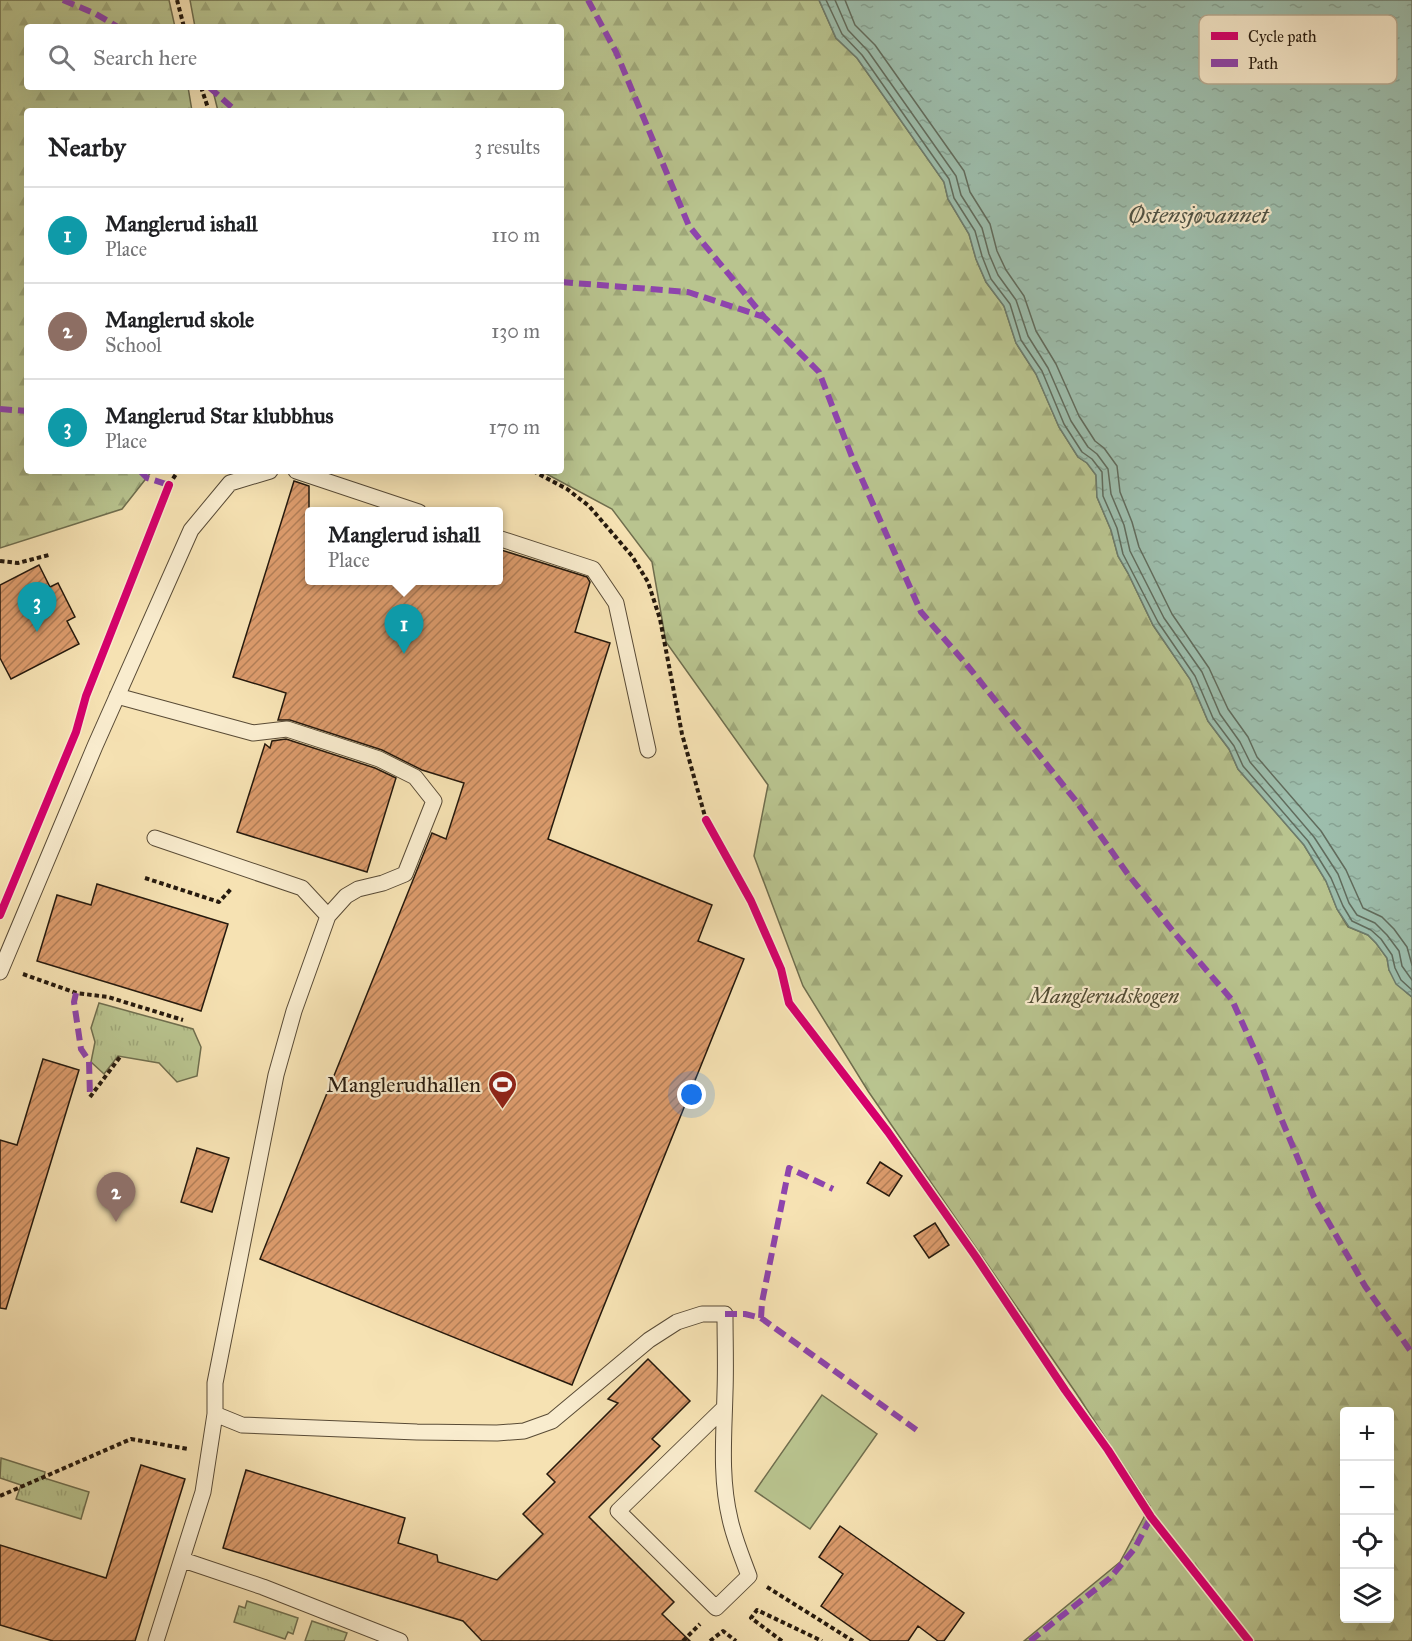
<!DOCTYPE html>
<meta charset="utf-8">
<style>
body{margin:0;font-family:"IM FELL Great Primer",serif;background:#f6f6f6;color:#202124}
.controls{position:absolute;right:18px;bottom:18px;display:grid;overflow:hidden;border-radius:6px;box-shadow:0 6px 24px #0002}
.controls button{width:54px;height:54px;display:grid;place-items:center;padding:0;border:0;border-bottom:2px solid #e0e0e0;background:#fff;color:#202124;font:30px sans-serif}
.you{position:absolute;left:692px;top:1095px;width:21px;height:21px;margin:-15px;border:4px solid #fff;border-radius:50%;background:#1a73e8;box-shadow:0 0 0 9px #1a73e833}
.badge{display:grid;place-items:center;width:39px;height:39px;border-radius:50%;background:#8f2418;color:#fff;font-size:20px;font-weight:700}
.pin{position:absolute;translate:-50% -50px;filter:drop-shadow(0 2px 3px #0008)}
.pin::after{content:'';position:absolute;top:32px;width:21px;height:18px;background:inherit;clip-path:polygon(0 0,100% 0,50% 100%)}
.popup{position:absolute;left:305px;top:507px;width:198px;height:78px;box-sizing:border-box;display:grid;place-content:center;border-radius:6px;background:#fff;filter:drop-shadow(0 2px 4px #0005);font-size:20px;white-space:nowrap;color:#757577}
.popup b{font-size:22px;color:#202124}
.popup::after{content:'';position:absolute;left:50%;top:100%;margin-left:-12px;border:12px solid transparent;border-top-color:#fff}
.list{margin:0;padding:0;list-style:none}
h2{display:flex;justify-content:space-between;align-items:center;height:78px;margin:0;padding:0 24px;font-size:26px}
h2 small{font-size:20px;font-weight:400;color:#757577}
.list li{display:grid;grid-template-columns:39px 1fr auto;gap:18px;align-items:center;box-sizing:border-box;height:96px;padding:0 24px;border-top:2px solid #e0e0e0}
.list b{display:block;font-size:22px;white-space:nowrap}
.list p{margin:0;font-size:20px;white-space:nowrap;color:#757577}
.list em{font-size:20px;font-style:normal;color:#757577}
.icon{flex:none;width:33px;height:33px;fill:none;stroke:currentColor;stroke-width:2;stroke-linecap:round;stroke-linejoin:round}
.map{position:relative;flex:none;width:1412px;height:1641px;overflow:hidden}
.search{position:absolute;background:#fff;box-shadow:0 6px 24px #0002;left:24px;top:24px;width:540px;height:66px;display:flex;align-items:center;gap:15px;box-sizing:border-box;padding:0 21px;border-radius:6px;color:#757577;font-size:22px}
.panel{position:absolute;background:#fff;box-shadow:0 6px 24px #0002;left:24px;top:108px;width:540px;height:366px;border-radius:6px}
.map>svg:first-child{display:block}
</style>
<div class="map">
<svg width="1412" height="1641" viewBox="0 0 1412 1641">
<defs>
<pattern id="forest-firs" width="22" height="20" patternUnits="userSpaceOnUse" patternTransform="scale(1.5)"><rect width="22" height="20" fill="#b9c48f"/><path d="M5 1l3.5 6h-7zM16 11l3.5 6h-7z" fill="#9fa87a"/></pattern>
<pattern id="park-tufts" width="24" height="20" patternUnits="userSpaceOnUse" patternTransform="scale(1.5)"><rect width="24" height="20" fill="#b9c48f"/><path d="M3 7l-1-3M5 7V3M7 7l1-3M15 17l-1-3M17 17v-4M19 17l1-3" fill="none" stroke="#9fa87a"/></pattern>
<pattern id="water-ripples" width="26" height="14" patternUnits="userSpaceOnUse" patternTransform="scale(1.5)"><rect width="26" height="14" fill="#9dbead"/><path d="M2 4q2-2 4 0t4 0M15 11q2-2 4 0t4 0" fill="none" stroke="#87a394"/></pattern>
<pattern id="building-hatch" width="6" height="6" patternUnits="userSpaceOnUse" patternTransform="scale(1.5)"><rect width="6" height="6" fill="#dc9b6c"/><path d="M-1 1l2-2M0 6l6-6M5 7l2-2" fill="none" stroke="#b27e57"/></pattern>
</defs>
<rect width="100%" height="100%" fill="#f6e2b3"/>
<filter id="stains"><feTurbulence type="fractalNoise" baseFrequency=".00333" numOctaves="4"/><feColorMatrix values="0 0 0 0 .2 0 0 0 0 .09 0 0 0 0 .02 0 0 0 .5 -.17"/></filter>
<radialGradient id="worn" r=".72"><stop offset=".6" stop-color="#630" stop-opacity="0"/><stop offset="1" stop-color="#630" stop-opacity=".3"/></radialGradient>
<path fill="#b9c48f" stroke="#6f6e4e" stroke-width="1.5" d="M822 1395 877 1434 810 1529 755 1491Z"/>
<path fill="url(#forest-firs)" stroke="#6f6e4e" stroke-width="1.5" fill-rule="evenodd" d="M0 0H169L175 27H27V87H188L192 111H27V471H152L122 509 0 548Z
M190 0H819L836 38 857 58 944 182 948 199 969 234 976 259 986 282 1004 306 1016 343 1036 374 1059 427 1078 457 1087 463 1096 475 1097 497 1111 530 1118 556 1128 573 1153 625 1190 679 1208 721 1229 749 1238 769 1304 845 1326 881 1337 909 1348 927 1368 935 1376 943 1387 958 1389 970 1407 993 1412 997V1641H1024L1120 1562 1150 1506 1076 1393 868 1091 803 986 754 856 768 785 666 642 652 562 612 509 541 471H561V111H218L212 87H561V27H195ZM1344 1412H1390V1618H1344Z"/>
<path fill="url(#park-tufts)" stroke="#6f6e4e" stroke-width="1.5" d="M99 1003 193 1029 201 1047 197 1076 177 1082 159 1063 118 1056 104 1074 91 1062 95 1042 91 1028Z
M1 1458 45 1472 44 1478 89 1492 81 1519 16 1499 21 1485 0 1478Z
M247 1601 298 1618 293 1634 288 1632 285 1639 234 1622 239 1606 245 1608Z
M312 1621 347 1633 344 1641H305Z"/>
<path fill="url(#water-ripples)" stroke="#6d7c6d" stroke-width="1.5" d="M819 0H1412V997L1396 984 1389 970 1387 958 1376 943 1368 935 1349 927 1337 909 1326 881 1304 845 1238 769 1229 749 1208 721 1190 679 1153 625 1128 573 1118 556 1111 530 1097 497 1096 475 1087 463 1078 457 1059 427 1036 374 1016 343 1004 306 986 282 976 259 969 234 948 199 944 182 857 58 836 38Z"/>
<g fill="none" stroke-linecap="round" stroke-linejoin="round">
<path stroke="#616c5d" stroke-width="1.5" d="M826 0 842 34 862 55 949 179 954 198 975 231 982 256 991 279 1010 304 1021 340 1042 371 1064 424 1082 452 1092 459 1102 472 1103 496 1117 528 1123 554 1158 622 1195 676 1213 718 1234 746 1243 766 1308 841 1331 878 1343 906 1352 921 1371 930 1381 939 1392 955 1395 968 1401 980 1412 990
M835 0 848 30 868 51 956 176 961 195 982 228 989 254 998 275 1016 300 1028 336 1048 368 1071 421 1088 447 1097 454 1108 469 1111 494 1124 525 1130 551 1164 618 1202 672 1220 714 1240 742 1250 762 1314 837 1338 874 1349 903 1357 915 1375 923 1387 935 1399 951 1402 966 1412 980
M845 0 855 25 875 45 964 171 970 192 990 224 997 251 1006 270 1024 296 1036 331 1056 364 1079 416 1095 441 1104 448 1117 466 1120 492 1132 522 1139 547 1172 614 1209 668 1228 709 1248 737 1257 757 1321 831 1346 870 1363 908 1382 917 1394 929 1407 947 1412 965"/>
</g>
<path fill="url(#building-hatch)" stroke="#25190d" stroke-width="1.5" d="M294 481 309 486V580H498V549L587 577 590 582 575 632 610 643 548 839 712 905 698 941 744 959 572 1385 260 1259 432 833 446 839 464 783 422 770 382 750 290 720H278L286 693 233 677Z
M39 565 50 587 58 583 75 617 67 621 79 644 11 679 0 658V585Z
M286 739 375 768 396 778 367 872 237 832 265 744 270 748 272 741Z
M97 884 228 924 201 1011 37 961 57 895 91 905Z
M43 1059 79 1070 6 1309 0 1308V1140L17 1145Z
M197 1148 229 1158 212 1212 181 1202Z
M880 1162 902 1176 889 1196 867 1183Z
M935 1223 949 1245 929 1258 914 1236Z
M648 1359 690 1401 652 1439 660 1446 589 1517 674 1602 662 1614 690 1641H482L463 1621 223 1548 246 1470 405 1518 398 1543 437 1555 438 1562 497 1580 543 1534 523 1514 555 1482 547 1474 618 1403 608 1399Z
M141 1465 185 1479 135 1641H53L0 1625V1545L106 1578Z
M840 1526 964 1613 944 1641H938L918 1626 908 1641H871L821 1606 843 1574 819 1557Z"/>
<g fill="none" stroke-linecap="round" stroke-linejoin="round">
<defs>
<path id="lane" d="M296 471 419 512
M498 538 593 569 616 603 648 750
M117 696 253 733 287 729 379 759 415 777 434 801 405 874 383 883 358 889 346 896 328 916 294 1011 276 1075 215 1383V1414L203 1492 156 1641
M155 838 302 888 328 916
M0 972 95 746 191 530 230 483 270 471
M215 1414 242 1425 417 1432 497 1433 524 1431 552 1421 649 1340 677 1322 702 1314H725C725 1340 726 1366 725 1392 724 1435 720 1477 730 1519 734 1538 742 1557 749 1576L716 1608 618 1511 724 1408
M183 1560 263 1587 400 1641"/>
</defs>
<use href="#lane" stroke="#594b36" stroke-width="17"/>
<path stroke="#25190d" stroke-width="4" stroke-dasharray="4.5 3" stroke-linecap="butt" d="M177 0 184 27
M201 87 209 111
M533 471 567 489 589 506 632 556 648 582 660 619 682 734 706 820
M169 485 178 471
M0 561 18 563 49 555
M145 878 219 902 231 889
M23 974 76 993 108 997 183 1020
M90 1097 120 1057
M0 1496 131 1439 188 1449
M767 1587 853 1641
M683 1641 700 1624
M710 1641 723 1631 736 1641
M782 1641 751 1618 757 1610 822 1641"/>
<use href="#lane" stroke="#f9ecce" stroke-width="15"/>
<path stroke="#8e44ad" stroke-width="6" stroke-dasharray="12 6" stroke-linecap="butt" d="M63 0 96 14 118 27
M588 0 616 52 689 226 764 317 819 372 852 457 921 612 967 665 1076 801 1127 873 1172 930 1232 1000 1261 1064 1278 1111 1314 1197 1365 1286 1412 1353
M209 87 236 111
M561 282 688 292 764 317
M0 409 27 411
M140 471 147 478 169 485
M76 993 74 1002 81 1049 89 1061 90 1097
M725 1314H745L761 1318 918 1431
M761 1318 762 1302 789 1168 833 1189
M1030 1641 1110 1578 1135 1548 1151 1517"/>
<defs>
<path id="cycleway" d="M706 820 751 901 781 969 789 1003 888 1132 976 1257 1065 1390 1108 1450 1151 1517 1249 1641
M0 915 76 732 86 696 169 485"/>
</defs>
<use href="#cycleway" stroke="#f9ecce" stroke-width="11"/>
<use href="#cycleway" stroke="#d6006c" stroke-width="8"/>
</g>
<defs>
<symbol id="stadium-pin" viewBox="-11 -11 22 30"><path d="M0 17L-7.5 6A9.5 9.5 0 1 1 7.5 6Z" fill="#8f2418" stroke="#f9ecce"/><path d="M0-5a6.5 5 0 1 0 0 10a6.5 5 0 1 0 0-10ZM-3.5-1.8h7v3.6h-7Z" fill="#fff"/></symbol>
</defs>
<g fill-rule="evenodd">
<use href="#stadium-pin" x="486" y="1068" width="33" height="45"/>
</g>
<g text-anchor="middle" stroke-width="4.5" stroke-linejoin="round" paint-order="stroke">
<g font-size="22" font-style="italic" fill="#514c34" stroke="#f9ecce">
<text x="1104" y="1003">Manglerudskogen</text>
</g>
<g font-size="22" fill="#25190d" stroke="#f9ecce" text-anchor="end">
<text x="481" y="1092">Manglerudhallen</text>
</g>
<g font-size="24" font-style="italic" fill="#4f5345" stroke="#f9ecce">
<text x="1198" y="223">Østensjøvannet</text>
</g>
</g>
<rect x="1199" y="15" width="198" height="69" rx="9" fill="#f9ecce" stroke="#b9ad94" stroke-width="1.5"/>
<rect x="1211" y="32" width="27" height="8" fill="#d6006c"/>
<rect x="1211" y="59" width="27" height="8" fill="#8e44ad"/>
<g font-size="16" fill="#25190d">
<text x="1248" y="42">Cycle path</text>
<text x="1248" y="69">Path</text>
</g>
<rect width="100%" height="100%" filter="url(#stains)"/>
<rect width="100%" height="100%" fill="url(#worn)"/>
</svg>
<div class="controls">
<button>+</button>
<button>−</button>
<button><svg class="icon" aria-label="locate" viewBox="0 0 24 24"><circle cx="12" cy="12" r="6"/><path d="M12 2v4M12 18v4M2 12h4M18 12h4"/></svg></button>
<button><svg class="icon" aria-label="layers" viewBox="0 0 24 24"><path d="M12 4l9 5-9 5-9-5zM3 14l9 5 9-5"/></svg></button>
</div>
<div class="you"></div>
<div class="pin badge" style="left:404px;top:654px;background:#0f9aa8">1</div>
<div class="popup"><b>Manglerud ishall</b>Place</div>
<div class="pin badge" style="left:116px;top:1222px;background:#8d6e63">2</div>
<div class="pin badge" style="left:37px;top:632px;background:#0f9aa8">3</div>
<div class="search"><svg class="icon" aria-label="search" viewBox="0 0 24 24"><circle cx="10" cy="10" r="6"/><path d="M15 15l6 6"/></svg>Search here</div>
<section class="panel">
<h2>Nearby<small>3 results</small></h2>
<ul class="list">
<li><span class="badge" style="background:#0f9aa8">1</span><div><b>Manglerud ishall</b><p>Place</p></div><em>110 m</em></li>
<li><span class="badge" style="background:#8d6e63">2</span><div><b>Manglerud skole</b><p>School</p></div><em>130 m</em></li>
<li><span class="badge" style="background:#0f9aa8">3</span><div><b>Manglerud Star klubbhus</b><p>Place</p></div><em>170 m</em></li>
</ul>
</section>
</div>
